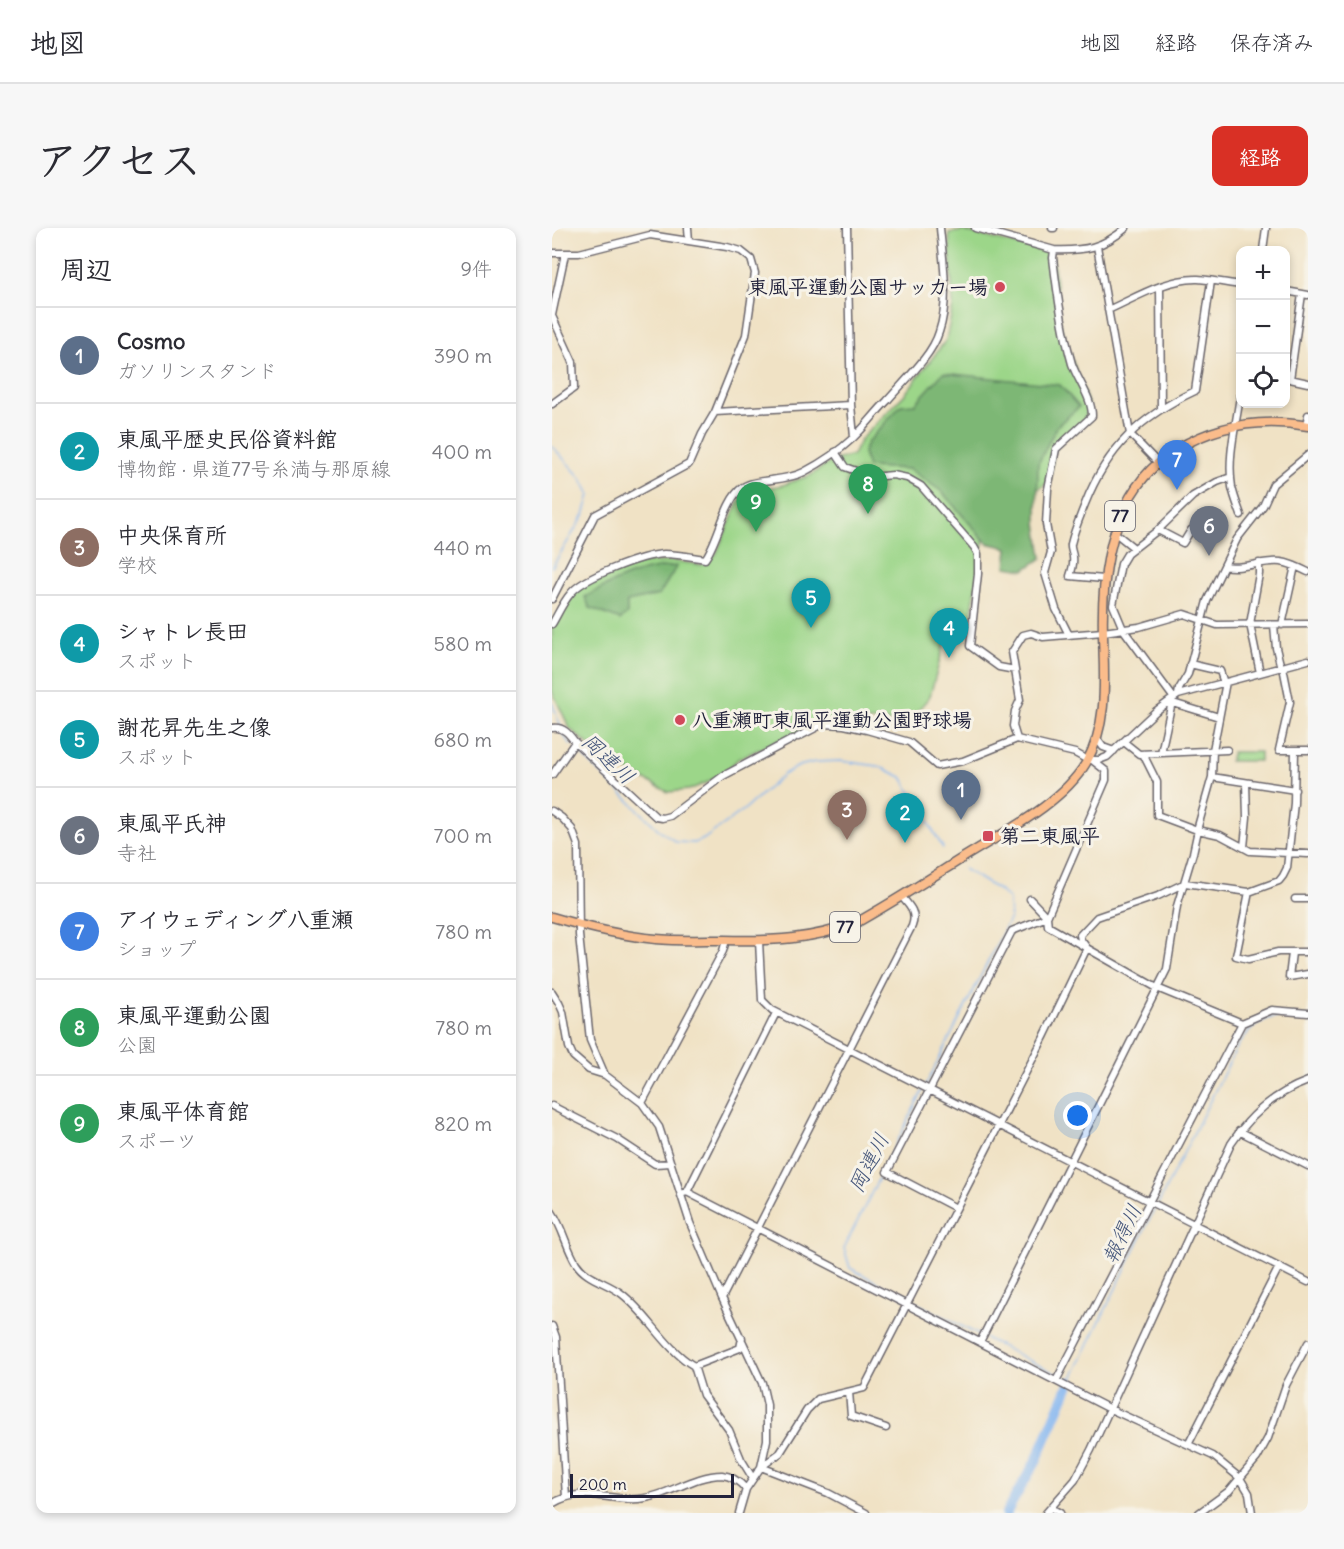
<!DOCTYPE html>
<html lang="ja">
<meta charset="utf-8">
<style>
body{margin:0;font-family:Delius,"Klee One",sans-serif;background:#f7f7f7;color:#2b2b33}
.controls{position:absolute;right:18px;top:18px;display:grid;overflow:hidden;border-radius:12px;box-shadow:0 3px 9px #0003}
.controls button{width:54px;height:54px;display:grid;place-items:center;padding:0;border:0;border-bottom:2px solid #e1e1e2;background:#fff;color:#2b2b33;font:30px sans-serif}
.scale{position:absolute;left:18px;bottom:15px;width:164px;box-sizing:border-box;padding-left:6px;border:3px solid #22223b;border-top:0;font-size:16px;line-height:21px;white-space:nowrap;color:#22223b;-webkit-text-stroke:4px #f7f3e8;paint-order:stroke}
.you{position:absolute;left:526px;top:888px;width:21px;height:21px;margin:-15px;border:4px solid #fff;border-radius:50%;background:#1a73e8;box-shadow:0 0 0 9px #1a73e833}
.badge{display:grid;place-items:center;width:39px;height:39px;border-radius:50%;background:#d93025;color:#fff;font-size:20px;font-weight:700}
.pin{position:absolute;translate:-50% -50px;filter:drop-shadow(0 2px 3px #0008)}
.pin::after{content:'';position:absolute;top:32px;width:21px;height:18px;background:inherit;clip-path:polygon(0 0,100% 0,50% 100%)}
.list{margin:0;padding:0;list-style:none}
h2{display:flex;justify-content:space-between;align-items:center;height:78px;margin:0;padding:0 24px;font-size:26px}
h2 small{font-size:20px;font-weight:400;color:#7c7c81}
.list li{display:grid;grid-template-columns:39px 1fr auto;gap:18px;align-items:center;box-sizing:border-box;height:96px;padding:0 24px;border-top:2px solid #e1e1e2}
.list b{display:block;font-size:22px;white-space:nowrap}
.list p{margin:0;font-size:20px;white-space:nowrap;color:#7c7c81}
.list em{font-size:20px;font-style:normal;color:#7c7c81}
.icon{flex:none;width:33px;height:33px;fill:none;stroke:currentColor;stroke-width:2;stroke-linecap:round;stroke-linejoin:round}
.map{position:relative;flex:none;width:756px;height:1285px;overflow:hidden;border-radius:12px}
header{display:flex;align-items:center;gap:36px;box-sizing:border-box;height:84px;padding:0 30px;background:#fff;border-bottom:2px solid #e1e1e2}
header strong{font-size:28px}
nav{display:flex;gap:33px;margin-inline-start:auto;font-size:21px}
.intro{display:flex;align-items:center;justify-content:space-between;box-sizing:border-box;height:144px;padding:0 36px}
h1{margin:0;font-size:42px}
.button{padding:15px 27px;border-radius:12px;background:#d93025;color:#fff;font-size:21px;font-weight:700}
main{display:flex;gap:36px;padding:0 36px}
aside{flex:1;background:#fff;border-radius:12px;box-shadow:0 3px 9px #0003}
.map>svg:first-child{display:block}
</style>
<header>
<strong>地図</strong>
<nav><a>地図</a><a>経路</a><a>保存済み</a></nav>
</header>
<div class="intro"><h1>アクセス</h1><a class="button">経路</a></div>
<main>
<aside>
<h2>周辺<small>9件</small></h2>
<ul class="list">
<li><span class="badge" style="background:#5c6f8a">1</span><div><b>Cosmo</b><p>ガソリンスタンド</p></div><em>390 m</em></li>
<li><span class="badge" style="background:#0f9aa8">2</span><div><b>東風平歴史民俗資料館</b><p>博物館 · 県道77号糸満与那原線</p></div><em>400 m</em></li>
<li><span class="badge" style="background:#8d6e63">3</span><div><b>中央保育所</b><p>学校</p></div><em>440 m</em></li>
<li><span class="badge" style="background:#0f9aa8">4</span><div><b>シャトレ長田</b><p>スポット</p></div><em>580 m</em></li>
<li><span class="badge" style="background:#0f9aa8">5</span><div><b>謝花昇先生之像</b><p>スポット</p></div><em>680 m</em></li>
<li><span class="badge" style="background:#6b7280">6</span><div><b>東風平氏神</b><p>寺社</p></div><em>700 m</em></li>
<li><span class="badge" style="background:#3f7fe0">7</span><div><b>アイウェディング八重瀬</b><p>ショップ</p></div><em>780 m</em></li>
<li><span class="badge" style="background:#2e9e5b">8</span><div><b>東風平運動公園</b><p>公園</p></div><em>780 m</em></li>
<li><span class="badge" style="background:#2e9e5b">9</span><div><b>東風平体育館</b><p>スポーツ</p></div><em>820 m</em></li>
</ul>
</aside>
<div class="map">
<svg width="756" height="1285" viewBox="0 0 756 1285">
<rect width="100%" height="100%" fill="#f7f3e8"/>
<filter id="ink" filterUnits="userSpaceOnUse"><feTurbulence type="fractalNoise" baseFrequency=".0167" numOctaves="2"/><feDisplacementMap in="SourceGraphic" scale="12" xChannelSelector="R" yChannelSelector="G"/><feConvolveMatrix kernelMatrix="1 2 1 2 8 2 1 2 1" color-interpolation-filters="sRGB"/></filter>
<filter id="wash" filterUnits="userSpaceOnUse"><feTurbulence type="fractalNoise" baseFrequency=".008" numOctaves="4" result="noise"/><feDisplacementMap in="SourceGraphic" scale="24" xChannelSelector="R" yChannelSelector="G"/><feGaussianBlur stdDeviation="1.35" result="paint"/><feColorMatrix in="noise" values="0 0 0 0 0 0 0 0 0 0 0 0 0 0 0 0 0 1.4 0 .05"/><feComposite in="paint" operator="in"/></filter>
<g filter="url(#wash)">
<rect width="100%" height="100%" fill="#f0e2c5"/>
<path fill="#9cd689" stroke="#5f7c62" stroke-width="1.5" d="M411 3 494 24 501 30 509 100 536 176 533 192 517 203 502 223 498 253 434 297 416 407 393 413 378 468 365 484 350 494 271 492 186 531 174 543 156 554 137 562 116 564 54 531 18 501 0 463V394L27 360 89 335 124 333 150 337 164 326 186 275 195 264 231 257 259 247 280 233 301 227 309 211 353 166 394 112 401 78 397 5Z
M680 524H708V533H678Z"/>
<path fill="#7db775" stroke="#506c58" stroke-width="1.5" d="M391 145 508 157 527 179 505 198 486 236 485 294 490 330 472 342 454 339 456 320 435 315 389 263 357 241 316 239 311 225 315 215 349 177 363 176Z
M125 338 107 367 75 374V386L68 392 38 380 33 369C66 351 87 340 125 338Z"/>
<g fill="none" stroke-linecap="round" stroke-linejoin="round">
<path stroke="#83b5f0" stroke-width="1.5" d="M0 218 30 251 38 267 32 287 0 339
M0 475 9 499
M9 504 19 517
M23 520 106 601 124 614 142 615 152 611 194 580 232 546 247 538 263 534 289 533 326 538 350 549 391 620
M374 857 458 690 457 671 448 663 412 641
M606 976 685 819C705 788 721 785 756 790
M354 1070 298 1040 292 1020 371 862
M358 1072 429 1108
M433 1110 504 1146
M508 1148 518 1154 603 980"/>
<path stroke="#83b5f0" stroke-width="10" d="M454 1285 485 1231 518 1154"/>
</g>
</g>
<g filter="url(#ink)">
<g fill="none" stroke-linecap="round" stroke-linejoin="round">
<defs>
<path id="minor" d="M136 0 137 13
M295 0 299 177 302 209
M423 0 502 22C532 23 551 20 574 0
M500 0H502
M545 18 578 206 606 235
M502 22 501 30C505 65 510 101 520 136 526 153 540 170 540 188L504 221 496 261 494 296 499 324 493 345 504 381 517 407
M711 22 714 0
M0 25H27L98 7 175 19 189 23 199 31 203 45 194 107 163 184 150 206 137 236 43 287 0 371
M608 59 609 180
M734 63 756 67
M750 66 738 151 756 155
M556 82C583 70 615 50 646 51 660 52 674 55 688 57
M0 87 13 26
M0 88 21 134 22 160 0 176
M688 168C684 198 675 229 680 259 682 269 686 278 689 287
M163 184 299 177
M754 198 756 187
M283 224 293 239 320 249 341 247 355 250 369 258 422 319 426 326V346L418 418 447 439 463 442
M606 302 631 315 639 302
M562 304 582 320
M707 335V346L698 396 708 445
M672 338C692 342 709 332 729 334 738 335 748 340 756 344
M552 351 518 348C520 342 522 335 521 329 521 325 518 321 519 316 522 303 528 289 533 276 555 220 589 188 643 163L659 53
M0 396C6 386 11 374 19 365 32 349 91 327 112 326 126 326 140 329 153 331 167 312 172 272 191 259 205 250 233 254 252 244 269 235 287 223 301 210 313 199 323 185 335 173 351 154 380 128 387 104 398 72 391 33 388 0
M722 397 724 420 729 440
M730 397 743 338
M638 436 668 443 672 455
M731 439 738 474 727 522H756
M626 467 627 461 636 446 655 373 685 311 711 278 721 256 756 227
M621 475 667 489
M0 500C11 498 17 506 23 514L104 589 110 590 118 588 171 548 241 511
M246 509 271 496 292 497 315 502 357 514 385 538 411 533 465 511 523 525 536 532H547L555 529 604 483 626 467 756 432
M465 511 461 498 463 483 468 472 460 424 471 407 479 405 491 409 551 404 587 399 632 386 665 397 756 396
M545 511 551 519 562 523
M572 514 587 526 675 522
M609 525 621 469 571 401 561 377 569 336 575 326 606 302 641 268 665 254 679 249
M591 526 605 554V587L645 602 660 549 661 522 674 454
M0 547 23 514
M660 549 743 562
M0 583 10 590 20 601 26 617 27 707 38 812 53 847
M692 619 695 589 694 555
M697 664 684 728 696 731 726 724H756
M478 671 495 689 496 698 605 760 690 795
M743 671H756
M207 713 210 772 220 782 756 1054
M535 720 529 712 528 707 545 689 606 668 633 655 697 664 727 653 731 648 735 640 742 575 743 522
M740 725 737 749 756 746
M0 764 7 775 11 784 17 819 21 828 37 842 53 847 90 875 107 899 138 995 170 1070 210 1155 215 1177V1212L209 1239 194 1261 187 1285
M90 875 171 723 174 712
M0 878 65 911 103 936 119 935
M687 903 756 938
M135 964 558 1181 661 1228 688 1250 697 1265 700 1285
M132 965 135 964 224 785
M404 980 335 944 460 703 495 689 554 552V543L540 532
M0 984C11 1000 14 1019 24 1035 35 1052 55 1054 70 1066 97 1087 112 1120 142 1138L151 1167 177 1202 189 1231 200 1249
M170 1070 360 698C365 685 358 678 349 668
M0 1098 4 1109 14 1269
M428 1114 615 741 625 678 641 625 646 602 668 607 698 623 756 626
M142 1138 188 1120 190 1110
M504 1153 690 795 720 782 756 785
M297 1164 299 1188 334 1200
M637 1215 727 1039
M209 1239 228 1225 255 1182 266 1171 312 1160 492 809 535 720
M209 1239 276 1265 314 1285
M0 1276C30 1257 54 1273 86 1271 115 1269 141 1247 170 1247 180 1248 187 1253 194 1261
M499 1280 508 1285
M494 1285 523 1252 539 1222 679 916C698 887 723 865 756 853
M647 1285 677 1263 705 1230 716 1210 734 1157 756 1115"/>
<path id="major" d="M0 689C34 699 68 708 104 711 126 713 150 712 173 712 220 713 259 712 304 695 340 675 374 653 409 631 450 605 509 577 534 535 557 495 552 449 551 406 549 337 561 260 625 221 666 196 709 190 756 198"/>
</defs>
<use href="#minor" stroke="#6a656b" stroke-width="9"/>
<use href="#major" stroke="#6a656b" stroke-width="11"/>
<use href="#minor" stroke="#fff" stroke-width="6"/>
<use href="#major" stroke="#fabc8b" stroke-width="8"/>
</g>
</g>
<g fill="#d1495b" stroke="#f7f3e8" stroke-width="2">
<circle cx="448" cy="59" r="6"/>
<circle cx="128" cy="492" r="6"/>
<rect x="430" y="602" width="12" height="12" rx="3"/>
</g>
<g text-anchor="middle" stroke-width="6" stroke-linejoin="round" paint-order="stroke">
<g fill="#f7f3e8" stroke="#62616f" stroke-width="1.5">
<rect x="553" y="273" width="30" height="30" rx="4.5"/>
<rect x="278" y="684" width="30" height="30" rx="4.5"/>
</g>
<g font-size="18" font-weight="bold" fill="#22223b">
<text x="568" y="294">77</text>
<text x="293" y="705">77</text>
</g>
<g font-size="20" font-weight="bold" fill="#22223b" stroke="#f7f3e8" text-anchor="start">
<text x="436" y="66" text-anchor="end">東風平運動公園サッカー場</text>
<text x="140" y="499">八重瀬町東風平運動公園野球場</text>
<text x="448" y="615">第二東風平</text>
</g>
<g font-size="21" font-style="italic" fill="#44557a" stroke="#f7f3e8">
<text transform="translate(56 531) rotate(43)" y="7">岡連川</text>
<text transform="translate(317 935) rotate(-63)" y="7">岡連川</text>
<text transform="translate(570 1006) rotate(-64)" y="7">報得川</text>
</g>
</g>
</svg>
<div class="controls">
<button>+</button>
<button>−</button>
<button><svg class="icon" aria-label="locate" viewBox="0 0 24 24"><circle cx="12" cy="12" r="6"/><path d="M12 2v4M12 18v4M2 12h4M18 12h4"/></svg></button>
</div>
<div class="scale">200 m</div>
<div class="you"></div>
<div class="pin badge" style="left:409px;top:592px;background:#5c6f8a">1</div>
<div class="pin badge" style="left:353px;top:615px;background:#0f9aa8">2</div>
<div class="pin badge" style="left:295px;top:612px;background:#8d6e63">3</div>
<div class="pin badge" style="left:397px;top:430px;background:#0f9aa8">4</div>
<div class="pin badge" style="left:259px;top:400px;background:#0f9aa8">5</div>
<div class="pin badge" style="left:657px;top:328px;background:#6b7280">6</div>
<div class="pin badge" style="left:625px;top:262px;background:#3f7fe0">7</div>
<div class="pin badge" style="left:316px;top:286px;background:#2e9e5b">8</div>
<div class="pin badge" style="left:204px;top:304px;background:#2e9e5b">9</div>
</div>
</main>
